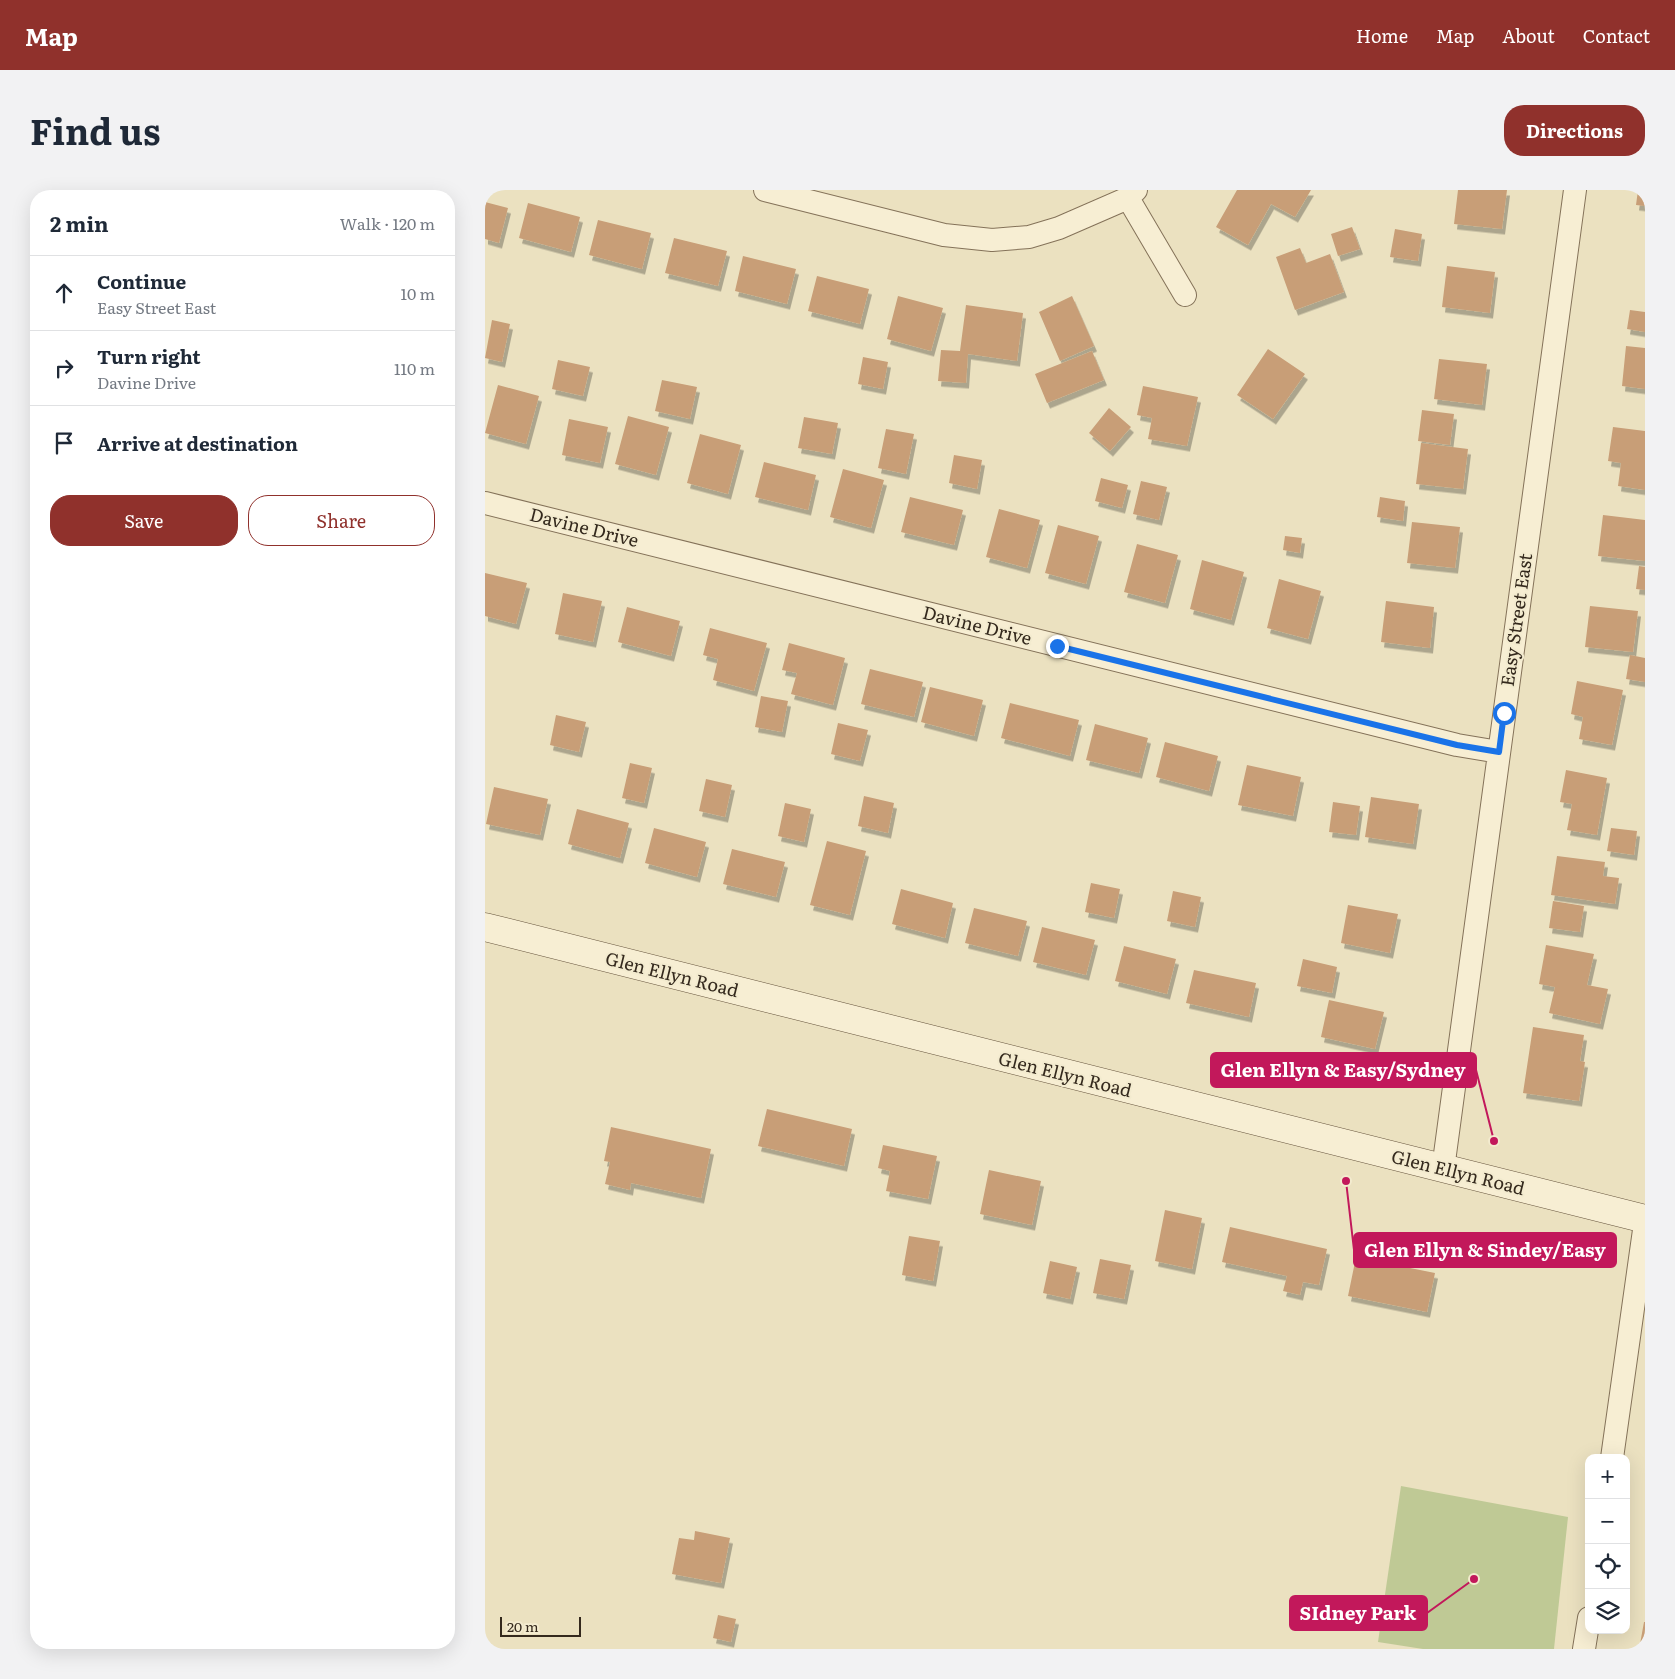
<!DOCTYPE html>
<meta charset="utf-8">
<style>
body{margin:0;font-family:Literata,serif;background:#f2f2f3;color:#1f2937}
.controls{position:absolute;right:15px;bottom:15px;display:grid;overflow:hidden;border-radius:10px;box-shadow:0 5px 20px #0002}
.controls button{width:45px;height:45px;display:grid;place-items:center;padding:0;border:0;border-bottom:1px solid #e0e1e3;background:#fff;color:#1f2937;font:25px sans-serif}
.scale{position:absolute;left:15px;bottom:12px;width:81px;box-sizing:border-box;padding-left:5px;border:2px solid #34291d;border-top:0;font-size:14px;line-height:18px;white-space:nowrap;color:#34291d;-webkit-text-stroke:4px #f3ebcf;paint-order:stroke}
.stop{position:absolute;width:15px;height:15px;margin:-11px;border:4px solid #1a73e8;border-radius:50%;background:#fff}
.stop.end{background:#1a73e8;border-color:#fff;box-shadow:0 1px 5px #0008}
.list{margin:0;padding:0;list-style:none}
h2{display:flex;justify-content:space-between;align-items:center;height:65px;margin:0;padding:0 20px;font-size:21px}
h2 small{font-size:16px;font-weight:400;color:#747a83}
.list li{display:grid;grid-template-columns:32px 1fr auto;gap:15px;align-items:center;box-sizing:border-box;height:75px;padding:0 20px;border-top:1px solid #e0e1e3}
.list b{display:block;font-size:19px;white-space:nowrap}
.list p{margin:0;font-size:16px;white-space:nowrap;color:#747a83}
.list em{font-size:16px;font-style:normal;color:#747a83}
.actions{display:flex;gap:10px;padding:15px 20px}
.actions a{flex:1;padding:11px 0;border:1px solid #90312c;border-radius:20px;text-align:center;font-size:18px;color:#90312c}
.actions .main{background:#90312c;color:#fff}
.icon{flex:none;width:28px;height:28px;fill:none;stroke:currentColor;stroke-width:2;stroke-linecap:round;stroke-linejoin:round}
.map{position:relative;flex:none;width:1160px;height:1459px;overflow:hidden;border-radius:20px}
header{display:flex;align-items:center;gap:30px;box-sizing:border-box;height:70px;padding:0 25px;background:#90312c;color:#fff}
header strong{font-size:24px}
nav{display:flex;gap:28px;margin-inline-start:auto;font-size:18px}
.intro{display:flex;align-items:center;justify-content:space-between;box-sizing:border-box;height:120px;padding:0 30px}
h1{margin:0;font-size:35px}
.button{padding:12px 22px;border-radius:20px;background:#90312c;color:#fff;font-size:18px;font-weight:700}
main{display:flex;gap:30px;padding:0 30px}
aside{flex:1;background:#fff;border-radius:20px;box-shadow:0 5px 20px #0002}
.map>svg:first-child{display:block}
</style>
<header>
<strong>Map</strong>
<nav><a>Home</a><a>Map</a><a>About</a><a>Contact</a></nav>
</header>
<div class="intro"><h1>Find us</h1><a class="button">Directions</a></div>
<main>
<aside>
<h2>2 min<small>Walk · 120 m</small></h2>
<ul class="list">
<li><svg class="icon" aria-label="ahead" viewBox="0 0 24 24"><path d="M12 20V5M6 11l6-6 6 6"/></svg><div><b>Continue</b><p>Easy Street East</p></div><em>10 m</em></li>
<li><svg class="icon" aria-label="right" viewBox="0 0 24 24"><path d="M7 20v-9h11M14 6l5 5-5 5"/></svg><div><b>Turn right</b><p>Davine Drive</p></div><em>110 m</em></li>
<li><svg class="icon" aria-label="arrive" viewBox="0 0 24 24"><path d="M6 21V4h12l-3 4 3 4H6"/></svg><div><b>Arrive at destination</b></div></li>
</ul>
<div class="actions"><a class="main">Save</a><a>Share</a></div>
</aside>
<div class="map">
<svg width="1160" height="1459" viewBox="0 0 1160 1459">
<defs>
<filter id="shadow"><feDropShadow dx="3" dy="5.5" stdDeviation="0" flood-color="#0004"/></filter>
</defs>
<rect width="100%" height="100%" fill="#ebe1c0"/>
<path fill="#bfc995" d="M916 1296 1083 1327 1069 1459H938L893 1452Z"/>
<path fill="#c89e77" filter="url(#shadow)" d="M752 0H826L810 27 786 14 763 55 731 37Z
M973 0H1022L1017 39 969 34Z
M1153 0H1160V16L1151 15Z
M0 12 23 18 14 53 0 49Z
M43 13 95 27 86 62 34 48Z
M113 30 166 43 157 79 104 65Z
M867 37 875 59 853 66 846 44Z
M910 39 937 44 933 71 905 67Z
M189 48 242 61 233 96 180 83Z
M815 58 821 73 845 64 859 102 810 120 791 67Z
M258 66 311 79 302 114 250 101Z
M962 76 1010 82 1005 123 957 117Z
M332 86 384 99 375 134 323 121Z
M413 106 458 118 446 161 402 149Z
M587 106 609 156 575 171 554 122Z
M481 115 538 123 532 171 483 164 481 193 453 191 456 160 475 161Z
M1145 120 1160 122V142L1142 139Z
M7 130 25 134 17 172 0 168Z
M1141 156 1160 158V199L1137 196Z
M783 159 820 184 788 229 752 205Z
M607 161 619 190 562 213 550 184Z
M378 167 403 172 398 199 373 194Z
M954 169 1002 174 997 215 949 209Z
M73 170 105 177 98 206 67 199Z
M177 190 212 197 205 229 170 221Z
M13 195 54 206 41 254 0 243Z
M658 196 713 207 702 256 663 249 667 228 652 225Z
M624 218 646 237 625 261 604 243Z
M937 220 969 224 965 255 933 251Z
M143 226 184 237 171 285 130 274Z
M319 227 353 233 347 264 313 258Z
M84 229 123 237 115 273 77 265Z
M1128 237 1160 241V300L1133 296 1136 273 1123 271Z
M401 239 429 244 421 284 393 278Z
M215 244 256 255 243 304 202 293Z
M936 253 983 259 978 299 931 294Z
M469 265 497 270 492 299 464 293Z
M279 272 331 285 323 320 270 307Z
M358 279 399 290 386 338 345 327Z
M616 288 643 295 637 318 610 311Z
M656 291 682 297 674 330 648 324Z
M425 307 478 320 469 355 416 342Z
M895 307 920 311 918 331 892 327Z
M514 319 555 330 542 378 501 367Z
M1118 325 1160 330V371L1113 366Z
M927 332 975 337 970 378 922 373Z
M573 335 614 346 601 394 560 383Z
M800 346 817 348 815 363 798 360Z
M652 354 693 365 680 413 639 402Z
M717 370 759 382 746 430 705 419Z
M1154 376 1160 377V400L1151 399Z
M0 383 42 393 31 434 0 426Z
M794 389 836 401 823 449 782 438Z
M78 403 117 411 108 452 70 444Z
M901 411 949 417 945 458 896 452Z
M1105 416 1153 421 1148 462 1100 457Z
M142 417 195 431 186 466 133 452Z
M225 438 282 453 269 501 228 490 233 469 218 465Z
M304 453 360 468 348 515 306 504 312 483 297 480Z
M1145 465 1160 468V492L1141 489Z
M385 479 438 492 429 527 376 514Z
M1092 491 1138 500 1127 555 1094 549 1098 527 1086 524Z
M445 497 498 510 489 546 436 532Z
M276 506 303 511 297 542 270 537Z
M525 513 594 530 585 566 516 548Z
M71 525 101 532 94 562 65 555Z
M353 533 383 540 375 571 346 564Z
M610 534 663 548 654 583 601 570Z
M680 552 733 566 724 601 671 587Z
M145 573 167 578 159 613 137 608Z
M762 575 816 587 808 626 753 615Z
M1081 580 1122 588 1112 645 1082 640 1087 614 1075 612Z
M221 589 247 595 240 627 214 621Z
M9 597 63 609 55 645 1 634Z
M379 606 409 613 403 643 373 636Z
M886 607 934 614 928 654 880 647Z
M848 612 875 616 871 645 844 642Z
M300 613 326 619 319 652 293 646Z
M92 619 144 633 135 668 83 654Z
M169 638 221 652 212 687 160 673Z
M1126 638 1152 641 1149 665 1122 661Z
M342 651 381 661 365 725 325 715Z
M247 659 300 672 291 707 238 694Z
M1072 666 1120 672 1118 686 1134 688 1130 714 1066 705Z
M606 693 635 699 629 728 600 722Z
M416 699 468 713 460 748 407 734Z
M688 701 716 707 710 737 682 731Z
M1068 711 1099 716 1095 742 1064 738Z
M863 715 913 724 905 763 856 753Z
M489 718 542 731 533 766 480 753Z
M557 737 610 750 601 785 548 772Z
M1061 755 1109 764 1102 795 1123 799 1115 834 1064 823 1070 797 1054 794Z
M639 756 691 769 682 804 630 791Z
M818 769 852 777 847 803 812 796Z
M709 780 771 793 764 827 701 813Z
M844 810 899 822 890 859 836 847Z
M1048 837 1099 845 1095 871 1100 872 1094 911 1038 903Z
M282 919 367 939 359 976 273 956Z
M126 937 226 959 216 1008 146 993 145 1000 120 994 125 972 119 971Z
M398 955 452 966 443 1009 401 1001 405 981 393 978Z
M504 980 556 991 547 1035 495 1024Z
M680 1020 717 1028 707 1079 670 1071Z
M745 1037 842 1059 834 1095 818 1092 815 1105 798 1101 802 1086 737 1072Z
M424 1046 455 1051 448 1091 417 1085Z
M615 1069 646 1075 639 1109 608 1103Z
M565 1071 592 1077 585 1109 558 1103Z
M870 1072 893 1077 895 1072 950 1083 942 1122 863 1106Z
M210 1341 245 1348 236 1393 187 1384 194 1348 209 1350Z
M233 1425 251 1429 246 1452 228 1448Z
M1159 1432H1160V1455L1155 1454Z"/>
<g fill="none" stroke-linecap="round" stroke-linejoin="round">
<defs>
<path id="street" d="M280 0 459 45 507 50 544 47 574 38 643 8 651 0
M643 8 700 105
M0 313 972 555 1014 562
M958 979 1090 0
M1127 1268 1160 1033
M1099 1459 1104 1428"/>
<path id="secondary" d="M0 737 1160 1029"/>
</defs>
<use href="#street" stroke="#847259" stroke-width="24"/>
<use href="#secondary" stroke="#65533c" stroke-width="29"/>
<use href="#street" stroke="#f7eed3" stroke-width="22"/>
<use href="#secondary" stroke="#f7eed3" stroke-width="28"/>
</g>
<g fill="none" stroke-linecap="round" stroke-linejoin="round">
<path stroke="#1a73e8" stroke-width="6" d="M572 456 972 555 1014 562 1019 523"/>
</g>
<g text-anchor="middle" stroke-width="4" stroke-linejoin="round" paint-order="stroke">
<g font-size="18" fill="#34291d" stroke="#f3ebcf">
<text transform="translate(99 338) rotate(14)" y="6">Davine Drive</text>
<text transform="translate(1032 430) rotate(-82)" y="6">Easy Street East</text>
<text transform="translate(492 436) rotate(14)" y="6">Davine Drive</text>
<text transform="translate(187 785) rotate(14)" y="6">Glen Ellyn Road</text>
<text transform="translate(580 885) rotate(14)" y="6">Glen Ellyn Road</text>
<text transform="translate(973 983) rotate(14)" y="6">Glen Ellyn Road</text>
</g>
</g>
<path fill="none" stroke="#c2185b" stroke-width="2" d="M1009 951L991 880M861 991L869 1060M989 1389L942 1423"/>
<g fill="#c2185b" stroke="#f3ebcf" stroke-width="2">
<circle cx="1009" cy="951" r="5"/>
<circle cx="861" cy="991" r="5"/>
<circle cx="989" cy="1389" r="5"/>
</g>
<g fill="#c2185b" stroke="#c2185b" stroke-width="2">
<rect x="726" y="863" width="265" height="34" rx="5"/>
<rect x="869" y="1043" width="262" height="34" rx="5"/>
<rect x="805" y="1406" width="137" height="34" rx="5"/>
</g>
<g font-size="19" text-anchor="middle" font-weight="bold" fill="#fff">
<text x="858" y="887">Glen Ellyn &amp; Easy/Sydney</text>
<text x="1000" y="1067">Glen Ellyn &amp; Sindey/Easy</text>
<text x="873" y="1430">SIdney Park</text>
</g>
</svg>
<div class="controls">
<button>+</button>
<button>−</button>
<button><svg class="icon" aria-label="locate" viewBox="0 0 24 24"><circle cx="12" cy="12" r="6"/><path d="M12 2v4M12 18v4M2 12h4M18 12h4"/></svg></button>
<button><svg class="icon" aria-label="layers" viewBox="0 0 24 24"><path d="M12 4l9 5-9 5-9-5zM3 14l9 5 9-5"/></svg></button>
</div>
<div class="scale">20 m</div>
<div class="stop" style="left:1019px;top:523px"></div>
<div class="stop end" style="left:572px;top:456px"></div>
</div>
</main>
